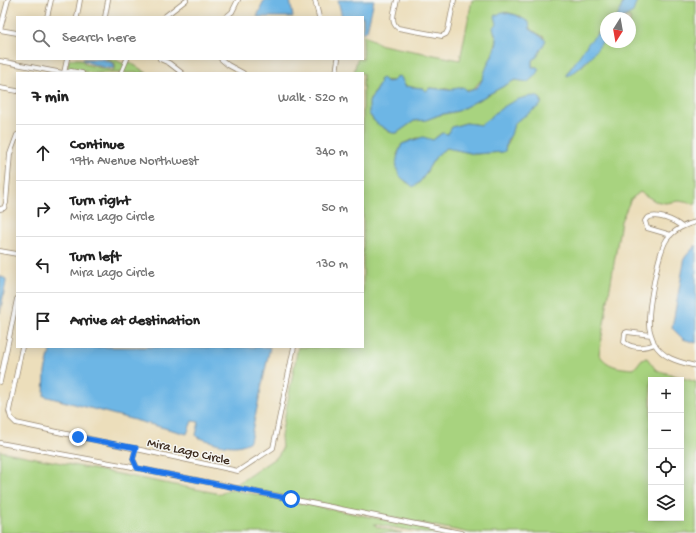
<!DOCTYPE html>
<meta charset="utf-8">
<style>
body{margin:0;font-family:"Gochi Hand",sans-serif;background:#f2f2f2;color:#222}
.controls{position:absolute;right:12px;bottom:12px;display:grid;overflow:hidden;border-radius:0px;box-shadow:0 2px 10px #0003}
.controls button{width:36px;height:36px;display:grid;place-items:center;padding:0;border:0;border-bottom:1px solid #e0e0e0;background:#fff;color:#222;font:20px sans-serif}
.compass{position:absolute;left:600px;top:12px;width:36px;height:36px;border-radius:50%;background:#fff;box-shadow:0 2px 10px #0003;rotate:191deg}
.stop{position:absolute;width:12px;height:12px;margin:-9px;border:3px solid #1a73e8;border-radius:50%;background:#fff}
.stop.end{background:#1a73e8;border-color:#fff;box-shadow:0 1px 4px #0008}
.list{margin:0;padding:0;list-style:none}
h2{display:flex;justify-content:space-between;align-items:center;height:52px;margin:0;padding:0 16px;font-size:17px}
h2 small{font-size:13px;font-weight:400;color:#767676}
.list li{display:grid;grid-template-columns:26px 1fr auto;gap:12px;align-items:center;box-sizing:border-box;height:56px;padding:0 16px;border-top:1px solid #e0e0e0}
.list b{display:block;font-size:15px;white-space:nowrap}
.list p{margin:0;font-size:13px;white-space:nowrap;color:#767676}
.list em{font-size:13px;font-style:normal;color:#767676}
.icon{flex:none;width:22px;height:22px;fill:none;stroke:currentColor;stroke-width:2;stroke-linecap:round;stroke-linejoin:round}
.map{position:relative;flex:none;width:696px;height:533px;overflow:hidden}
.search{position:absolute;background:#fff;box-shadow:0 2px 10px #0003;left:16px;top:16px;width:348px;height:44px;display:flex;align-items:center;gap:10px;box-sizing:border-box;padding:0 14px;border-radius:0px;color:#767676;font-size:15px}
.panel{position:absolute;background:#fff;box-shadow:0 2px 10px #0003;left:16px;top:72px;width:348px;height:276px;border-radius:0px}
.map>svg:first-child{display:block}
</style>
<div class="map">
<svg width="696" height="533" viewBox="0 0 696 533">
<rect width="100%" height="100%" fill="#f6f6f2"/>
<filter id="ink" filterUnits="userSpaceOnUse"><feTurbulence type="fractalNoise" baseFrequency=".025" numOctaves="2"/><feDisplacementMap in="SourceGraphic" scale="8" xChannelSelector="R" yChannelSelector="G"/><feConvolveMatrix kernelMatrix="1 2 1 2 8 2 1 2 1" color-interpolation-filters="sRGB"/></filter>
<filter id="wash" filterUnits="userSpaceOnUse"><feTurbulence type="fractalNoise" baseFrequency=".012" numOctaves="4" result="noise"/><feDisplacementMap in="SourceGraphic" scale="16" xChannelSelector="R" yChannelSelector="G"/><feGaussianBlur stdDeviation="0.9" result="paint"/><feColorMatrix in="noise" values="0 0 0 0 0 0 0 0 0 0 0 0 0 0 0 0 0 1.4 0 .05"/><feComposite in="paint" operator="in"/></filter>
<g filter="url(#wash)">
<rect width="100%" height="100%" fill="#ecdebb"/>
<path fill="#a8d37f" stroke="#727e4e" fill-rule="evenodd" d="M472 0H624L617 18H606V30L599 31 567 73C586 71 594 49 606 36V42H630V18H622L628 15 637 0H696V204L679 201 665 203 655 201 640 192 631 199 621 221 599 354C607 367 619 368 634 369L642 359 647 358 656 370 696 382V533H470L234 486 278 456 282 449 281 436 298 347H363V73H354L357 59H363V35L382 45 460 60ZM506 12 520 16 530 29 544 37C545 45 539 55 532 59V67H537L539 69 522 81 515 80 458 111 439 115 426 120 414 121 397 133 389 132 373 120 369 114 370 99 380 83 379 80 393 81 396 79 403 82 405 86 422 88 426 91 429 88 472 90 484 77 496 44 497 39 494 32ZM542 101C538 111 524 112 517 120 510 129 508 148 503 152L475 154 447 148C429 156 427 181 414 186L406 182 397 155 402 144 417 138 433 140 440 134H448L452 127 466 123 481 125 503 107ZM651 380H681V518H651Z
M69 59H81L85 64 112 71 115 68V63L106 59H113L124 64 126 60 147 73H91L72 69 67 71Z
M0 451 221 494 229 489 452 533H424L374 524 377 527 402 533H0Z"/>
<path fill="#6db6e5" stroke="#547082" d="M264 0H290L293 17H257Z
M338 0H374L367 30 363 33V17H342Z
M624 0H637L633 12 622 18H617Z
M502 12 516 15 529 22 530 29 546 40 537 57 532 60V67H537L539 69 538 73 528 82 515 80 458 111 439 115 426 120 414 121 397 133H392L376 123 369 114V102L380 83 379 80 382 78 387 82 393 81 398 76 401 77 405 86 422 88 426 91 430 88 448 90 463 87 468 91C483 89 483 73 488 64 491 57 497 48 497 39 496 35 494 32 493 27L497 24 495 16Z
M606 30C606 32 607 34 606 36 602 45 577 74 567 76V73C578 61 590 33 606 30Z
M82 59H103L114 64V68C110 70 86 63 82 59Z
M536 96 541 99V105L517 121 514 124 511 135 507 140 505 151 503 152 475 154 447 148C429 156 427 181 413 187 410 184 407 182 403 179 392 170 397 155 402 144L423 137 433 140 442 133 448 134 452 127 466 123 481 125C497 111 514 96 536 96Z
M696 245V343L683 339 672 328 685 257Z
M0 276 6 279V282L0 313Z
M51 347H270L250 441C235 452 213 442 197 437L196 435 199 422 192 421 187 434 44 396 45 372Z"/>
</g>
<g filter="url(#ink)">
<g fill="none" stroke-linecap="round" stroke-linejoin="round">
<defs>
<path id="minor" d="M315 0 319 17
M397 0C395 10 389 22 398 28L442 36 446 34 448 30 454 0
M47 17 51 0
M77 17 80 0
M105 17 108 0
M164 17 186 0
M226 17 232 12 238 0
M0 30 8 0
M0 30 17 33
M160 59 169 63 182 73
M221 59 228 65 243 73
M0 61 63 73
M64 73 67 59
M65 73 71 71 82 73
M121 73 127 59
M336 73 338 59
M0 88 17 91
M0 209 4 208 6 203 10 154 17 135
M696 222C686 224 674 230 667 239 658 252 648 308 649 325 649 331 652 337 654 343 663 359 680 362 696 366
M671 235 647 228 645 221 647 218C657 213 674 220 682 227
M0 251 17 254
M651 335 627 332 625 333 624 342C632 349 646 348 655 344
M22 347 9 411 11 418 16 423 238 471 273 448 294 347
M0 382 17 299
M0 443 127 466 461 533
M136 448 133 459 137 468"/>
</defs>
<use href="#minor" stroke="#94846c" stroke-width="5.5"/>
<use href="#minor" stroke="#fff" stroke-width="4"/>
</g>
</g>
<g fill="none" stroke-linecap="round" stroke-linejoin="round" filter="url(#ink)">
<path stroke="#1a73e8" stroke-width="5" d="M78 437 136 448 133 459 137 468 291 499"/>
</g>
<g text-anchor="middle" stroke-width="3" stroke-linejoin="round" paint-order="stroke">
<g font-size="13" fill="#3b2a1e" stroke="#f6f6f2">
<text transform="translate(189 450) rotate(13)" y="5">Mira Lago Circle</text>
</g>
</g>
</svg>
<div class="controls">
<button>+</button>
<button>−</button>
<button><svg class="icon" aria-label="locate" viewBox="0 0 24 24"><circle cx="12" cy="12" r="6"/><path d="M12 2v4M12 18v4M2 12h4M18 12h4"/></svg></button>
<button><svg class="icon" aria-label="layers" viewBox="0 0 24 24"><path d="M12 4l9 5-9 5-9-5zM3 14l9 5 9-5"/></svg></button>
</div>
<svg class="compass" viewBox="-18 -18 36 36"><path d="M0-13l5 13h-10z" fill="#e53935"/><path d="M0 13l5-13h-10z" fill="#767676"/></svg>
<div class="stop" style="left:291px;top:499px"></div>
<div class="stop end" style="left:78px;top:437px"></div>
<div class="search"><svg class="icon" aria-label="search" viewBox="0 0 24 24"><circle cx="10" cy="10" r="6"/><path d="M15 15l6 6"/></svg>Search here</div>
<section class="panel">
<h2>7 min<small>Walk · 520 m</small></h2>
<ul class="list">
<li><svg class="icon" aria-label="ahead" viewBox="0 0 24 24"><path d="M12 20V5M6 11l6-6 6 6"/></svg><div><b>Continue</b><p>19th Avenue Northwest</p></div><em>340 m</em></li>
<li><svg class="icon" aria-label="right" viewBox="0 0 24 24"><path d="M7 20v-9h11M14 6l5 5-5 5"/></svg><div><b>Turn right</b><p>Mira Lago Circle</p></div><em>50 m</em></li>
<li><svg class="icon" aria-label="left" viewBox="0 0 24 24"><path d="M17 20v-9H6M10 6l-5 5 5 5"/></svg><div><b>Turn left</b><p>Mira Lago Circle</p></div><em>130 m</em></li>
<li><svg class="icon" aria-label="arrive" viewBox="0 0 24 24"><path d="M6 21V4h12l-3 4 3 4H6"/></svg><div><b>Arrive at destination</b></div></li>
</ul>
</section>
</div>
